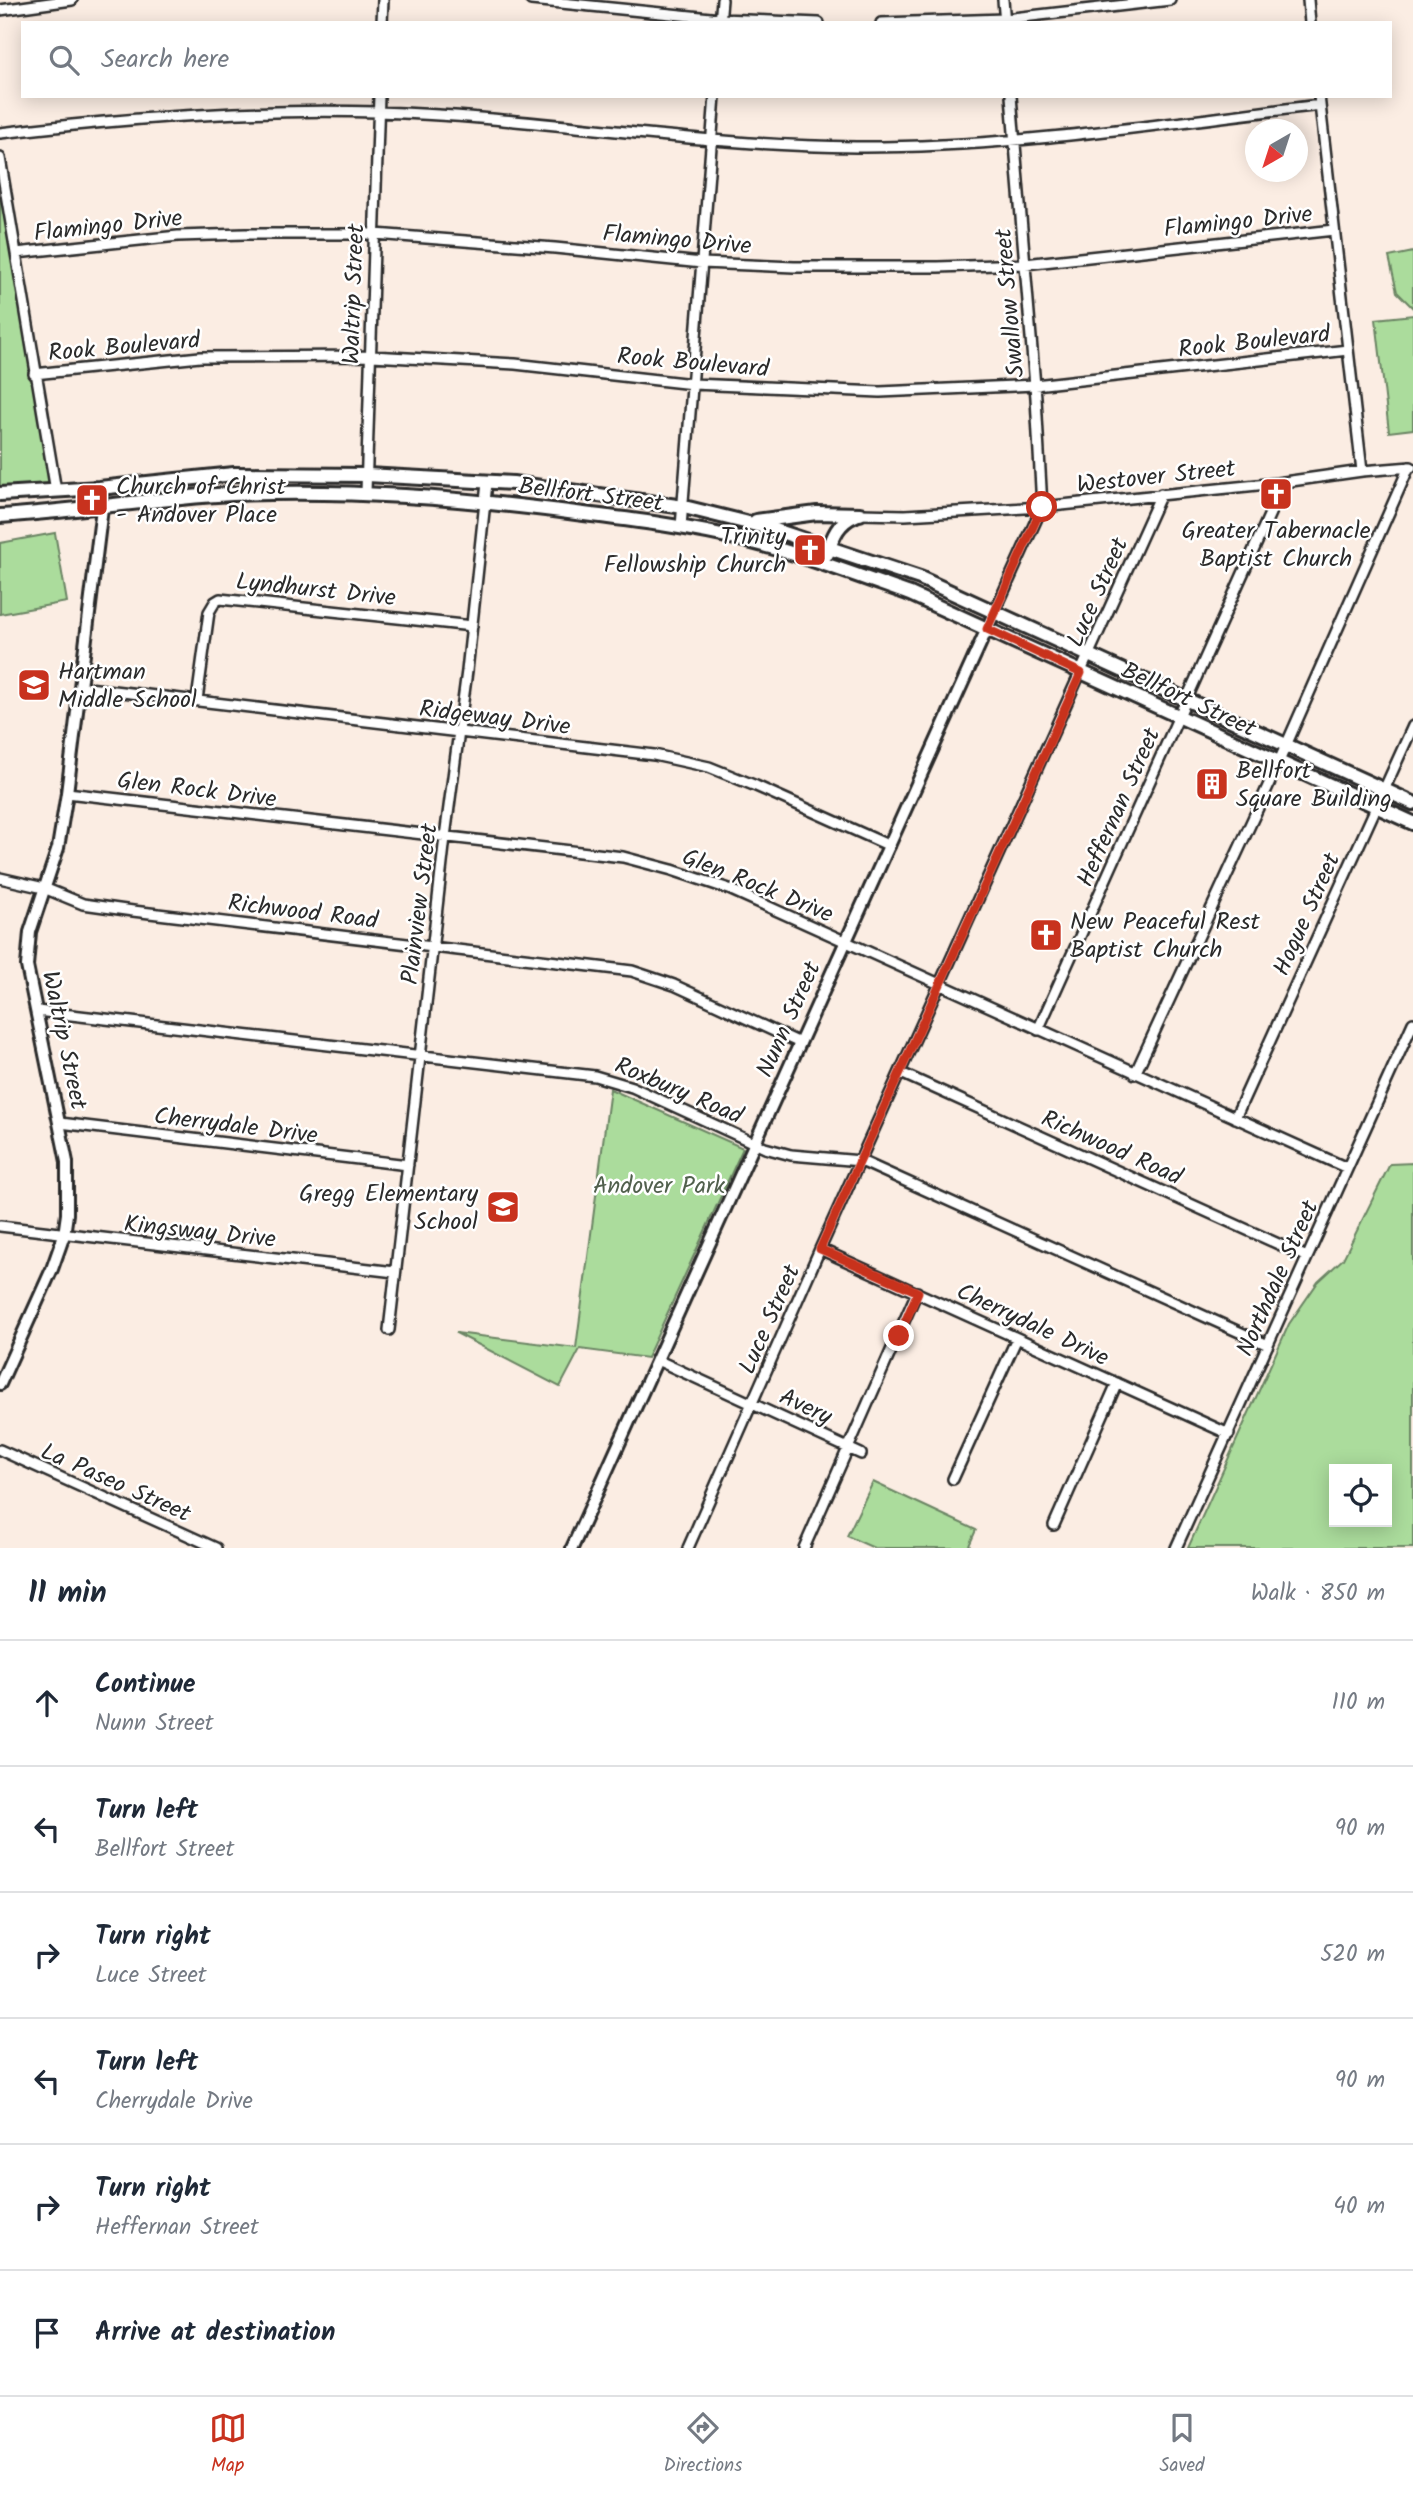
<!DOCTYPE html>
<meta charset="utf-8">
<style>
body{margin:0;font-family:Kalam,sans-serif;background:#f2f2f3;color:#1f2937}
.controls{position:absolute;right:21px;bottom:21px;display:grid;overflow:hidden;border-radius:0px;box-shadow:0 4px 18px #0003}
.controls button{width:63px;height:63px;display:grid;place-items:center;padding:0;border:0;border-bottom:2px solid #e0e1e3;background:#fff;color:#1f2937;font:35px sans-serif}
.compass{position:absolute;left:1245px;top:119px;width:63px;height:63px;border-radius:50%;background:#fff;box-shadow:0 4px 18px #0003;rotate:219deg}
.stop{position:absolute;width:21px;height:21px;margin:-16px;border:5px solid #c8321e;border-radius:50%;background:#fff}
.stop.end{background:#c8321e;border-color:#fff;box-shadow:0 2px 7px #0008}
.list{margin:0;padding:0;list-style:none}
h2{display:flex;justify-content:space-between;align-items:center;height:91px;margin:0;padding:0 28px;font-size:30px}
h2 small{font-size:23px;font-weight:400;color:#747a83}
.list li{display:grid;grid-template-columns:46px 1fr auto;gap:21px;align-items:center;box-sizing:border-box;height:126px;padding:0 28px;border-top:2px solid #e0e1e3}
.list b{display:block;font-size:26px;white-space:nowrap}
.list p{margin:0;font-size:23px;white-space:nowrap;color:#747a83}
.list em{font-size:23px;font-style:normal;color:#747a83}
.icon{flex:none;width:38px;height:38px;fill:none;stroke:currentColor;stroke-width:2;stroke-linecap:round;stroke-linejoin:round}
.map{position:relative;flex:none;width:1413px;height:1548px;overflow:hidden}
.search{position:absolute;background:#fff;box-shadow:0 4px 18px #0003;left:21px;right:21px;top:21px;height:77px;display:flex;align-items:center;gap:18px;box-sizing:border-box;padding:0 24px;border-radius:0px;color:#747a83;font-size:26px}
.sheet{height:847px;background:#fff}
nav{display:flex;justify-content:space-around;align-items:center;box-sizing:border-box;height:98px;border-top:2px solid #e0e1e3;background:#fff;font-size:19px;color:#747a83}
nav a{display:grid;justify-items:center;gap:4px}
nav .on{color:#c8321e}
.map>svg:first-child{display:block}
</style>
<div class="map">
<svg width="1413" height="1548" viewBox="0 0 1413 1548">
<rect width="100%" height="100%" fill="#fbede3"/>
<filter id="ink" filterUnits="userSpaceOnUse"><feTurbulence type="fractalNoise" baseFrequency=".0143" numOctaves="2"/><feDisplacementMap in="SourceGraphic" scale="14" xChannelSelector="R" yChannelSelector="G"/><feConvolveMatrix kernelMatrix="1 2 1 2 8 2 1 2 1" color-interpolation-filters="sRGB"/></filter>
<g filter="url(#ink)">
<path fill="#abdc9c" stroke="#6b8464" stroke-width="2" fill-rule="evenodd" d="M0 170 50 484 49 486 0 488Z
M1413 252V308L1397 292 1389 257Z
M1413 315V429L1389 432 1376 319Z
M55 533 67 602 0 614V543Z
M610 1089 743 1148 647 1358 580 1349 560 1387 456 1333 576 1348Z
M1413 1163V1548H1188L1289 1324 1318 1282 1343 1259 1390 1164ZM1334 1469H1387V1522H1334Z
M873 1482 976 1530 968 1548H874L847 1536Z"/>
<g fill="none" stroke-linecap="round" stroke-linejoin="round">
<defs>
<path id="minor" d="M531 0 721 19 819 23
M1003 0 1005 23
M1308 0 1310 23
M0 10 72 0
M382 23 383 0
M720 23 722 0
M881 23 1005 19 1170 0
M1319 96 1362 471
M0 133C126 118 252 108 378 112 538 117 696 146 856 147 1011 148 1166 123 1320 105
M0 158 56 491
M16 253 178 236 245 234H375L555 248 702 263 794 267H938L1025 264 1334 230
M34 374 200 357 372 356 515 364 693 384 880 392 1035 385 1348 350
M366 492 379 96
M860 514 905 515 1042 507 1277 483 1362 471 1411 467
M681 527 715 96
M995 611 1042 507 1036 398 1011 96
M80 687 654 755 709 767 756 786 890 846
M197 700 209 612 215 602 220 599 472 626
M67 793 623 857 672 870 729 889 1347 1168
M0 878 44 888 83 904 133 911 632 971 674 985 800 1043
M37 1011 595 1076 632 1087 765 1148 791 1155 861 1161 1268 1345
M1038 1030 1276 500 1277 483
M901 1073 1307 1257
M1135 1074 1269 784 1409 467
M1235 1118 1413 726
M60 1123 408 1165
M0 1226 395 1272
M820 1249 1229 1434
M389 1330 445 837 467 671 487 483
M657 1360 861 1454
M0 1450 216 1548
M953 1479 1017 1338
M1054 1525 1117 1383
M688 1548 820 1249 1161 494
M804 1548 917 1292
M1176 1548 1413 1023"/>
<path id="tertiary" d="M0 1384 52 1269 64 1235 67 1214V1162L27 966 30 932 58 848 67 793 102 508 99 488
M572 1548 995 611"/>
<path id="secondary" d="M0 494 99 488 234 474 367 475 513 483 684 507 769 528 920 578 1413 803
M0 516C78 511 154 498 232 494 350 489 460 498 576 513 634 520 692 527 748 541 803 555 856 575 910 594L1413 823
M756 521 817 513 860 514
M827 554C833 536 838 522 856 515"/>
</defs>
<use href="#minor" stroke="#2b2b2b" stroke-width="14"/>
<use href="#tertiary" stroke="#2b2b2b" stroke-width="16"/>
<use href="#secondary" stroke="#2b2b2b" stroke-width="18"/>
<use href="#minor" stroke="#fff" stroke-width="9"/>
<use href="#tertiary" stroke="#fff" stroke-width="10"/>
<use href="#secondary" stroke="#fff" stroke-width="12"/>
</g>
</g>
<g fill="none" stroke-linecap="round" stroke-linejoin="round" filter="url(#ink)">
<path stroke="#c8321e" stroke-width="9" d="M899 1336 918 1292 820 1249 1081 673 987 629 1042 507"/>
</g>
<defs>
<symbol id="church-square" viewBox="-11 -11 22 22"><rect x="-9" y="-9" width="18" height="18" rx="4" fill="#c8321e" stroke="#fff"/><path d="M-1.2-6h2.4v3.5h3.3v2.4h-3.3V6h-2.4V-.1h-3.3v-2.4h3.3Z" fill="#fff"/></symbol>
<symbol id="school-square" viewBox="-11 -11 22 22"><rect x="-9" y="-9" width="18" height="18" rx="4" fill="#c8321e" stroke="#fff"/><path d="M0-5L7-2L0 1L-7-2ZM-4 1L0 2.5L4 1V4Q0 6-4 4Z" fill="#fff"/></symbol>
<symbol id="building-square" viewBox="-11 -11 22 22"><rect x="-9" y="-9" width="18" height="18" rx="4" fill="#c8321e" stroke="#fff"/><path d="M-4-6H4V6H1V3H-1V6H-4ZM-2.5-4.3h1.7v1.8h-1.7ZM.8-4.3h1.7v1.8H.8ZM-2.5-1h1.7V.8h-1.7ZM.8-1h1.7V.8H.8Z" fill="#fff"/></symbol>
</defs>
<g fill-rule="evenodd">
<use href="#church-square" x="1257" y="475" width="38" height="38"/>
<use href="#church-square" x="73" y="481" width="38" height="38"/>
<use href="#church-square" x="791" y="531" width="38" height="38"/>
<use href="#school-square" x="15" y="666" width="38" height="38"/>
<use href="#building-square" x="1193" y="765" width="38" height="38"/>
<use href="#church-square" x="1027" y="916" width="38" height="38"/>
<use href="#school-square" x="484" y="1188" width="38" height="38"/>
</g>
<g text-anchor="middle" stroke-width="5" stroke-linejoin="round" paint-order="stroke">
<g font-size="24" fill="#2b2b2b" stroke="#fff">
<text transform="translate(1238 221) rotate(-6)" y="8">Flamingo Drive</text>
<text transform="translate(108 225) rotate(-6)" y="8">Flamingo Drive</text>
<text transform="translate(677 239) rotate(5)" y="8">Flamingo Drive</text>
<text transform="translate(353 294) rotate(-88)" y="8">Waltrip Street</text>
<text transform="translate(1009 303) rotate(-95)" y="8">Swallow Street</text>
<text transform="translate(1254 341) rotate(-6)" y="8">Rook Boulevard</text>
<text transform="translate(124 346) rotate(-5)" y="8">Rook Boulevard</text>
<text transform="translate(693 362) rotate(5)" y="8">Rook Boulevard</text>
<text transform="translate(1156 476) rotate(-6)" y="8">Westover Street</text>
<text transform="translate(591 494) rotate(7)" y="8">Bellfort Street</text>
<text transform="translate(316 589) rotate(6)" y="8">Lyndhurst Drive</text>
<text transform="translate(1097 592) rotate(-66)" y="8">Luce Street</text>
<text transform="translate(1189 699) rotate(25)" y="8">Bellfort Street</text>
<text transform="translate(495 717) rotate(7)" y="8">Ridgeway Drive</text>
<text transform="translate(197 789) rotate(7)" y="8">Glen Rock Drive</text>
<text transform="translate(1118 807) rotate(-66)" y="8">Heffernan Street</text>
<text transform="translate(758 885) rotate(22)" y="8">Glen Rock Drive</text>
<text transform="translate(419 904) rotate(-83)" y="8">Plainview Street</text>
<text transform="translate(303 911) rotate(7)" y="8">Richwood Road</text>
<text transform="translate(1306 914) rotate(-66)" y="8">Hogue Street</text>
<text transform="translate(788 1019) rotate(-66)" y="8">Nunn Street</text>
<text transform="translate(65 1040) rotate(78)" y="8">Waltrip Street</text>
<text transform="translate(679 1090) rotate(23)" y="8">Roxbury Road</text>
<text transform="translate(236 1125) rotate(7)" y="8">Cherrydale Drive</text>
<text transform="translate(1112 1147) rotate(24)" y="8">Richwood Road</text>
<text transform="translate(200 1231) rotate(6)" y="8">Kingsway Drive</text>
<text transform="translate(1277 1278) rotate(-66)" y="8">Northdale Street</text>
<text transform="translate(769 1319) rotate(-66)" y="8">Luce Street</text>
<text transform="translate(1033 1324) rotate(25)" y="8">Cherrydale Drive</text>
<text transform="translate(806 1406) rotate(25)" y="8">Avery</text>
<text transform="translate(116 1482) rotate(24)" y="8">La Paseo Street</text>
</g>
<g font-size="24" fill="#2b2b2b" stroke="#fff" text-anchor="start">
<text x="116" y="494">Church of Christ<tspan x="116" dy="28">- Andover Place</tspan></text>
<text x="1276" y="538" text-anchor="middle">Greater Tabernacle<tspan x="1276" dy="28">Baptist Church</tspan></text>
<text x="786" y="544" text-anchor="end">Trinity<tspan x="786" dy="28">Fellowship Church</tspan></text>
<text x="58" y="679">Hartman<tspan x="58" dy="28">Middle School</tspan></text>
<text x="1236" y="778">Bellfort<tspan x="1236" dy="28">Square Building</tspan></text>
<text x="1070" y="929">New Peaceful Rest<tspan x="1070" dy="28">Baptist Church</tspan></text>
<text x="478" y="1201" text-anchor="end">Gregg Elementary<tspan x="478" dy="28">School</tspan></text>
</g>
<g font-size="24" fill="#51604d" stroke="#fff">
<text x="659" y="1193">Andover Park</text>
</g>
</g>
</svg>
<div class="controls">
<button><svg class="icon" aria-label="locate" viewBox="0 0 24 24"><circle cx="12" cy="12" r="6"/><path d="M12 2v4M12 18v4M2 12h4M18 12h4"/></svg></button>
</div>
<svg class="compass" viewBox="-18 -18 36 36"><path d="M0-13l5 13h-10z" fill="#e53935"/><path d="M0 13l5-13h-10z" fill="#747a83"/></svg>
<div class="stop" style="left:1042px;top:507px"></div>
<div class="stop end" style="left:899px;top:1336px"></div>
<div class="search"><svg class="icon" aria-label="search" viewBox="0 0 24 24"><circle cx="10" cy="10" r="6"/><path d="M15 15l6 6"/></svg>Search here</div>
</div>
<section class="sheet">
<h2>11 min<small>Walk · 850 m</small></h2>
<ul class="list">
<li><svg class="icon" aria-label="ahead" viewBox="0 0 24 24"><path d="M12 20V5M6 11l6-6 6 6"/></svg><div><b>Continue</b><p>Nunn Street</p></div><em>110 m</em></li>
<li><svg class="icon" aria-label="left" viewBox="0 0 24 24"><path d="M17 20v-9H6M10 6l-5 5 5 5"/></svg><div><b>Turn left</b><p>Bellfort Street</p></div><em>90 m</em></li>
<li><svg class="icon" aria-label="right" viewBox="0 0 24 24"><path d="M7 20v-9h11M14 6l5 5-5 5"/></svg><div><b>Turn right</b><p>Luce Street</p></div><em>520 m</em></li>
<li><svg class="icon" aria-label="left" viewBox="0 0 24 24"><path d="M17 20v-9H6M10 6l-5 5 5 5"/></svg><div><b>Turn left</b><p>Cherrydale Drive</p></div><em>90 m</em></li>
<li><svg class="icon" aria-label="right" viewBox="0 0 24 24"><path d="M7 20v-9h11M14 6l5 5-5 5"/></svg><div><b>Turn right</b><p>Heffernan Street</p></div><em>40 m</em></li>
<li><svg class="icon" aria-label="arrive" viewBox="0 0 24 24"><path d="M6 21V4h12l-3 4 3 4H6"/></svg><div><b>Arrive at destination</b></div></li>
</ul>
</section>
<nav>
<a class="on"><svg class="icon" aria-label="map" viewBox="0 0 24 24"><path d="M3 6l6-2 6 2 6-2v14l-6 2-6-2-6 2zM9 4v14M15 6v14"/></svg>Map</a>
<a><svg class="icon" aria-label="directions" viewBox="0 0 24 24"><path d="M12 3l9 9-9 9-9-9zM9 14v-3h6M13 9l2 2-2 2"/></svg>Directions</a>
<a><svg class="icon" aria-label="saved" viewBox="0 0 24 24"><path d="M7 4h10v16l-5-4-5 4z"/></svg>Saved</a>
</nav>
